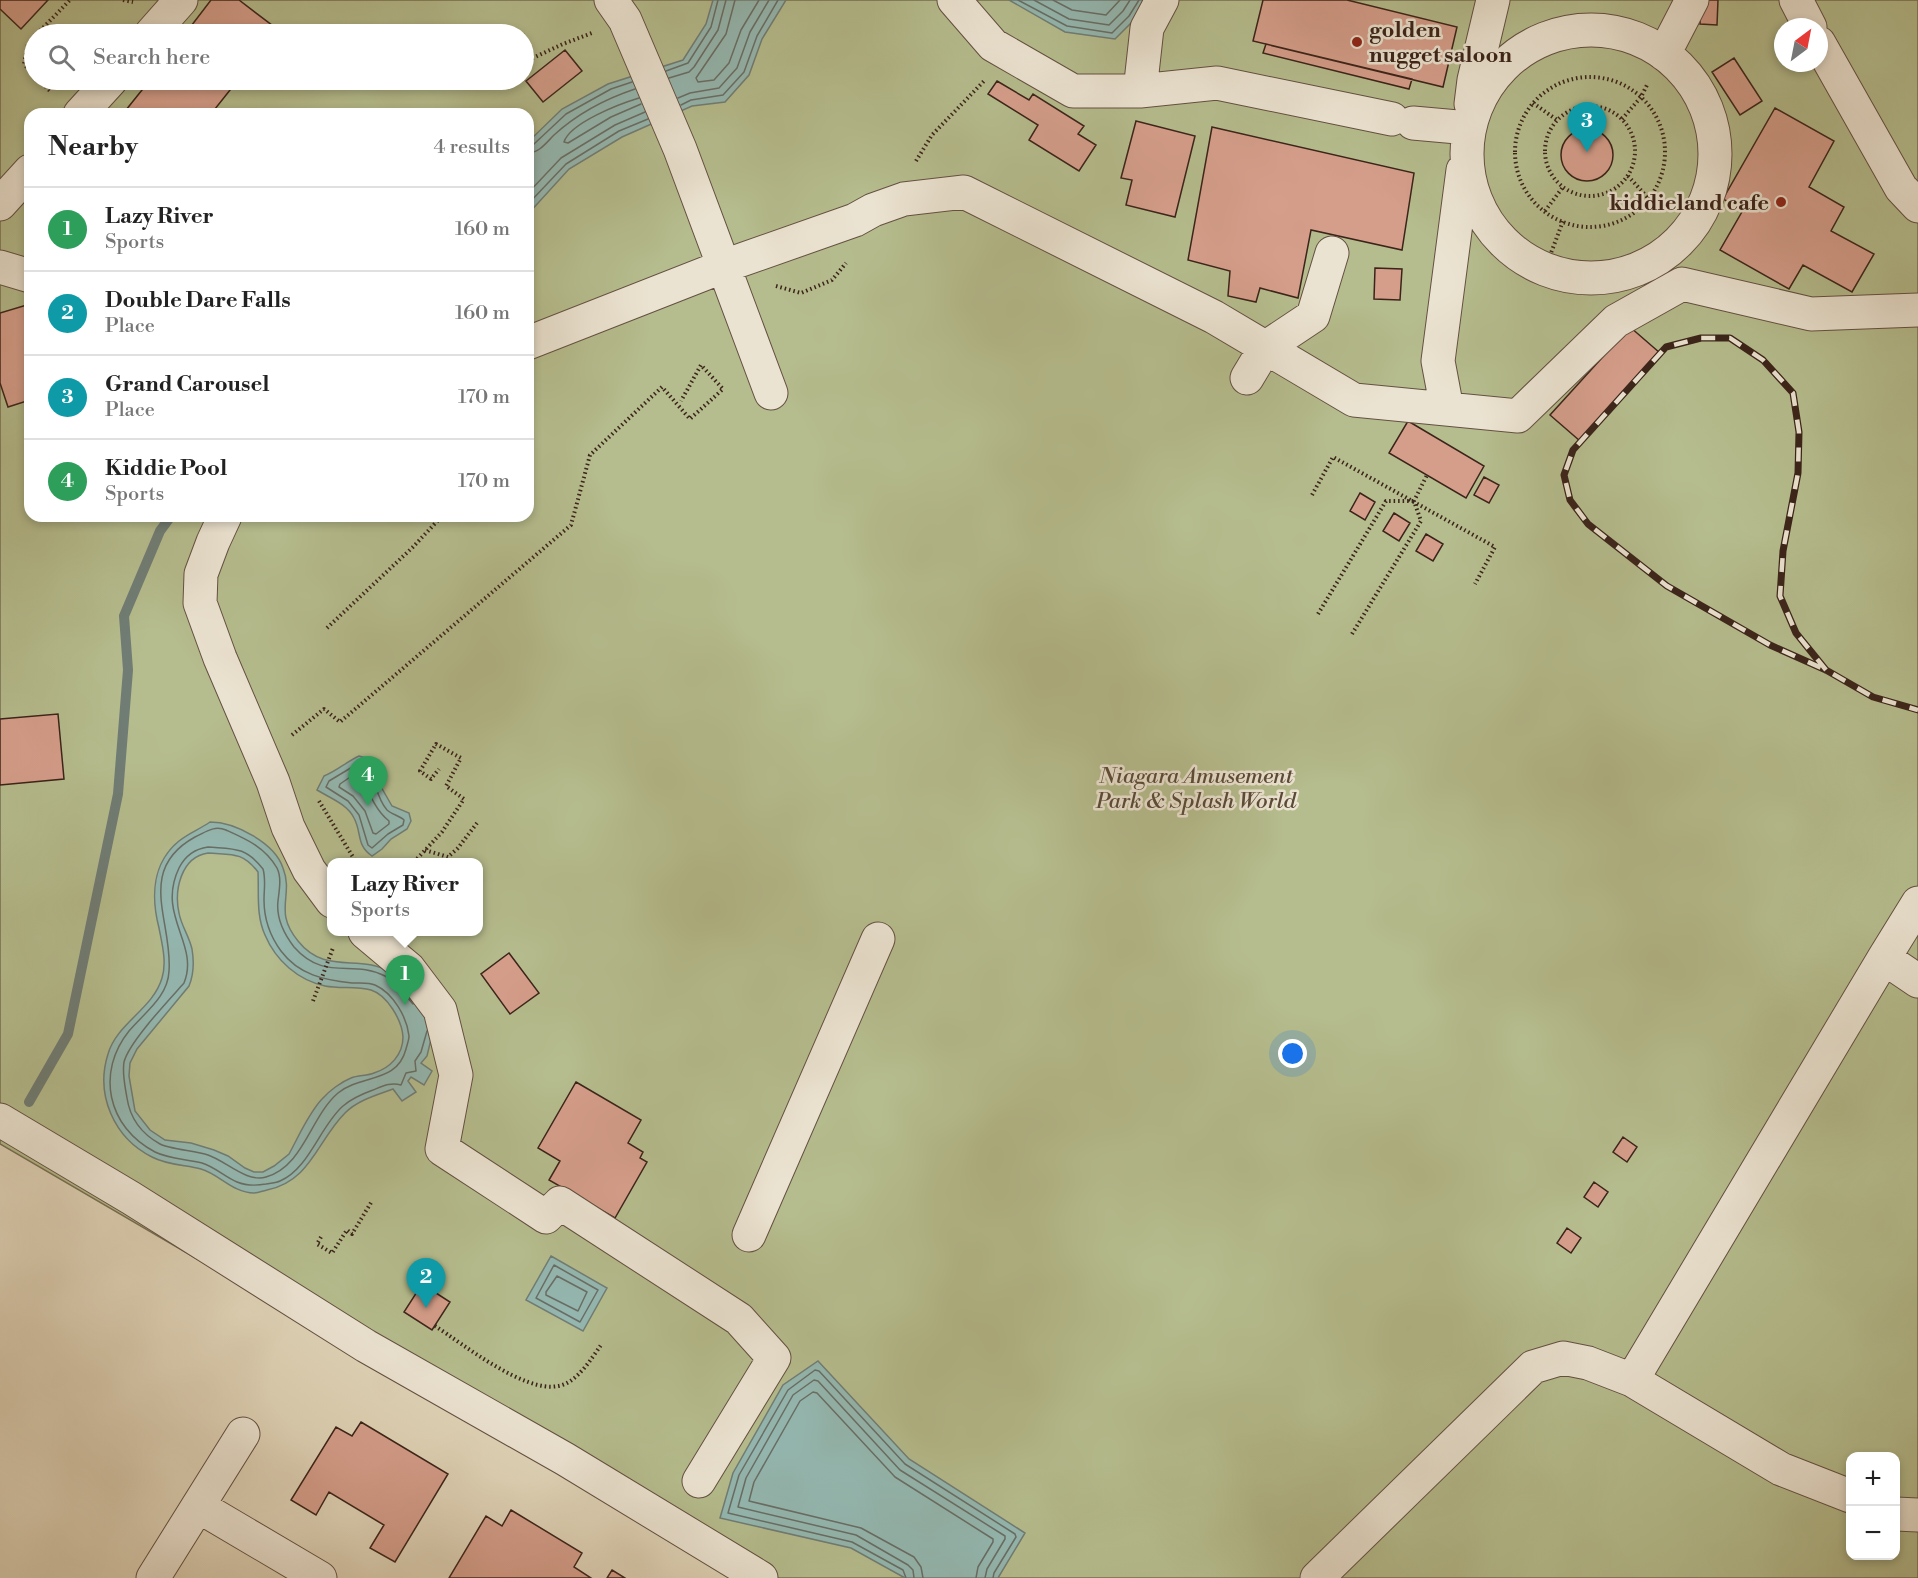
<!DOCTYPE html>
<meta charset="utf-8">
<style>
body{margin:0;font-family:"Libre Bodoni",serif;background:#f6f6f6;color:#222}
.controls{position:absolute;right:18px;bottom:18px;display:grid;overflow:hidden;border-radius:12px;box-shadow:0 3px 9px #0003}
.controls button{width:54px;height:54px;display:grid;place-items:center;padding:0;border:0;border-bottom:2px solid #e0e0e0;background:#fff;color:#222;font:30px sans-serif}
.compass{position:absolute;left:1774px;top:18px;width:54px;height:54px;border-radius:50%;background:#fff;box-shadow:0 3px 9px #0003;rotate:32deg}
.you{position:absolute;left:1293px;top:1054px;width:21px;height:21px;margin:-15px;border:4px solid #fff;border-radius:50%;background:#1a73e8;box-shadow:0 0 0 9px #1a73e833}
.badge{display:grid;place-items:center;width:39px;height:39px;border-radius:50%;background:#8f2418;color:#fff;font-size:20px;font-weight:700}
.pin{position:absolute;translate:-50% -50px;filter:drop-shadow(0 2px 3px #0008)}
.pin::after{content:'';position:absolute;top:32px;width:21px;height:18px;background:inherit;clip-path:polygon(0 0,100% 0,50% 100%)}
.popup{position:absolute;left:327px;top:858px;width:156px;height:78px;box-sizing:border-box;display:grid;place-content:center;border-radius:12px;background:#fff;filter:drop-shadow(0 2px 4px #0005);font-size:20px;white-space:nowrap;color:#767676}
.popup b{font-size:22px;color:#222}
.popup::after{content:'';position:absolute;left:50%;top:100%;margin-left:-12px;border:12px solid transparent;border-top-color:#fff}
.list{margin:0;padding:0;list-style:none}
h2{display:flex;justify-content:space-between;align-items:center;height:78px;margin:0;padding:0 24px;font-size:26px}
h2 small{font-size:20px;font-weight:400;color:#767676}
.list li{display:grid;grid-template-columns:39px 1fr auto;gap:18px;align-items:center;box-sizing:border-box;height:84px;padding:0 24px;border-top:2px solid #e0e0e0}
.list b{display:block;font-size:22px;white-space:nowrap}
.list p{margin:0;font-size:20px;white-space:nowrap;color:#767676}
.list em{font-size:20px;font-style:normal;color:#767676}
.icon{flex:none;width:33px;height:33px;fill:none;stroke:currentColor;stroke-width:2;stroke-linecap:round;stroke-linejoin:round}
.map{position:relative;flex:none;width:1918px;height:1578px;overflow:hidden}
.search{position:absolute;background:#fff;box-shadow:0 3px 9px #0003;left:24px;top:24px;width:510px;height:66px;display:flex;align-items:center;gap:15px;box-sizing:border-box;padding:0 21px;border-radius:33px;color:#767676;font-size:22px}
.panel{position:absolute;background:#fff;box-shadow:0 3px 9px #0003;left:24px;top:108px;width:510px;height:414px;border-radius:18px}
.map>svg:first-child{display:block}
</style>
<div class="map">
<svg width="1918" height="1578" viewBox="0 0 1918 1578">
<rect width="100%" height="100%" fill="#e0d4b8"/>
<filter id="stains"><feTurbulence type="fractalNoise" baseFrequency=".00333" numOctaves="4"/><feColorMatrix values="0 0 0 0 .2 0 0 0 0 .09 0 0 0 0 .02 0 0 0 .5 -.17"/></filter>
<radialGradient id="worn" r=".72"><stop offset=".6" stop-color="#630" stop-opacity="0"/><stop offset="1" stop-color="#630" stop-opacity=".3"/></radialGradient>
<path fill="#b5bc8d" stroke="#787054" stroke-width="1.5" fill-rule="evenodd" d="M0 0H1918V1578H744L0 1144ZM1783 27H1819V63H1783ZM34 34H524V80H34ZM30 114H528V516H30ZM332 862H478V932H332ZM1850 1456H1896V1556H1850Z"/>
<path fill="#94b8b1" stroke="#707d75" stroke-width="1.5" fill-rule="evenodd" d="M713 0H786L762 39 749 75 725 102 692 106 622 137 569 169 528 214V142L562 109 608 84 683 60 706 24Z
M1009 0H1146L1134 20 1115 39 1065 32Z
M359 756 369 759 374 765 380 785 392 806 409 813 411 821 407 829 391 839 382 849 372 856C356 845 362 833 354 818 347 804 330 798 317 790L324 776C337 771 346 762 359 756Z
M210 822C235 822 275 843 283 868 294 896 273 911 298 941 326 976 359 953 390 972 410 985 421 1011 433 1031L427 1056 421 1063 432 1071 424 1085 411 1077 408 1081 416 1092 402 1101 393 1089C377 1095 358 1100 345 1113 317 1141 311 1181 267 1190 263 1191 258 1193 254 1193 233 1193 219 1174 201 1169 185 1165 167 1165 152 1157 114 1138 95 1095 108 1054 117 1023 153 1009 162 978 167 962 162 944 159 928 151 897 152 863 179 841 189 833 200 829 210 822ZM208 853C231 855 242 851 258 872 259 894 256 915 265 935 276 961 298 980 325 986 340 989 356 986 371 990 387 995 402 1020 403 1037 403 1055 390 1068 374 1073 367 1076 358 1075 351 1078 341 1082 329 1091 322 1099 308 1114 299 1136 289 1154L274 1166 263 1172H254L245 1168 228 1156 214 1150 191 1143 165 1140 150 1130 135 1111 129 1076 130 1063 137 1049 189 986C194 974 194 961 192 949 189 936 181 925 179 913 174 890 181 857 208 853Z
M551 1256 607 1288 583 1331 526 1300Z
M818 1361 909 1459 1025 1533 998 1578H905L851 1548 720 1518 733 1473 783 1385Z"/>
<g fill="none" stroke-linecap="round" stroke-linejoin="round">
<path stroke="#686e66" stroke-width="1.5" d="M735 0 726 34 696 78 698 82 714 80 729 63 741 30 759 0
M1018 0 1067 26 1112 33 1129 16 1139 0
M1034 0 1069 19 1109 25 1123 11 1130 0
M1053 0 1072 10 1106 15 1120 0
M666 71 688 63 711 27 718 0
M669 78 689 72 694 67 718 30 726 0
M639 98C619 104 570 123 564 142L568 143 611 117 641 104
M678 98 690 93 719 88 737 68 750 32 769 0
M681 105 691 100 723 95 744 72 757 36 778 0
M528 146 534 144 566 114 611 89 632 82
M528 153C539 153 546 143 554 135 577 114 605 99 635 89
M528 193 561 158 615 125 645 112
M528 204 566 164 619 131 648 119
M359 763 365 764C376 776 375 797 387 810 391 814 400 816 404 820L403 825 388 834 372 848 368 845 359 815 348 801 326 787 329 781Z
M359 771 362 773C367 790 375 810 389 821V824L376 834 373 833 365 811 353 796 339 787 340 784Z
M208 847C233 849 245 846 263 869 266 879 264 889 264 900 264 918 270 936 281 951 299 975 324 980 352 983 359 983 369 982 375 985 393 993 407 1017 409 1036 409 1040 407 1045 406 1049 397 1084 361 1074 338 1093 310 1117 304 1166 266 1177 247 1183 226 1161 208 1155 196 1151 169 1149 160 1144 142 1134 130 1118 127 1098 125 1086 122 1074 124 1062 129 1042 169 1000 184 983 200 944 156 916 179 868 185 856 194 849 208 847Z
M413 1004C404 994 397 983 385 976 352 959 325 982 294 947 284 934 276 918 278 901 279 891 282 878 277 868 265 847 246 839 226 830 214 825 206 832 195 837 135 870 173 922 169 971 168 997 144 1013 129 1031 96 1072 107 1127 155 1152 169 1159 187 1159 202 1163 215 1167 225 1177 237 1182 247 1186 255 1186 266 1184 270 1183 276 1183 280 1181 309 1169 320 1126 343 1106 352 1098 362 1094 373 1090 383 1086 391 1082 401 1085L406 1073 416 1071 415 1061 421 1052 427 1031
M554 1265 598 1290 580 1322 536 1298Z
M557 1276 587 1292 578 1311 546 1295V1292Z
M906 1578 903 1570 852 1542 728 1513 739 1475 788 1390 815 1370 819 1371 905 1464 1015 1534 1016 1537 994 1573 993 1578
M914 1578 913 1570 908 1565 856 1535 738 1507 746 1478 793 1395 814 1380 818 1381 900 1470 1005 1536V1539L987 1569 985 1578
M923 1578 921 1567 914 1557 861 1528 749 1501 754 1482 800 1401 813 1392 817 1393 895 1477 993 1539V1542L978 1567 976 1578"/>
<path stroke="#707d75" stroke-width="10" d="M29 1102 68 1034 118 794 128 670 124 616 160 531 171 516"/>
</g>
<path fill="#d59e8b" stroke="#3b241a" stroke-width="1.5" d="M0 0H48L21 29 0 9Z
M211 0H239L277 29 273 34H185Z
M1263 0H1347L1457 27 1443 87 1253 41Z
M1701 0H1718L1717 25 1700 24Z
M1266 44 1412 79 1409 89 1263 53Z
M565 50 582 71 543 102 526 81Z
M1734 58 1762 101 1740 115 1712 72Z
M150 80H238L211 114H131L126 110Z
M997 81 1029 100 1033 94 1084 126 1078 134 1096 145 1079 171 1029 140 1038 125 988 94Z
M1775 108 1834 141 1809 187 1844 207 1831 231 1874 254 1852 292 1803 265 1789 289 1720 250 1743 210 1723 199Z
M1136 121 1195 136 1175 217 1126 205 1132 180 1121 178Z
M1212 127 1414 173 1402 250 1311 230 1298 298 1260 288 1256 302 1228 296 1230 271 1188 260Z
M1561 155a26 26 0 1 1 52 0a26 26 0 1 1-52 0Z
M1375 268 1402 269 1400 300 1374 299Z
M30 304V400L8 407 0 383V313Z
M1630 327 1660 353 1580 441 1550 415Z
M1408 421 1484 466 1466 498 1389 453Z
M1484 477 1499 485 1489 503 1474 495Z
M1360 493 1375 502 1365 520 1350 511Z
M1394 513 1410 523 1399 541 1383 531Z
M1426 534 1443 544 1433 561 1416 551Z
M58 714 64 779 0 785V719Z
M509 953 539 993 510 1014 481 974Z
M576 1082 641 1120 628 1143 643 1152 640 1158 647 1162 615 1218 549 1180 560 1161 538 1148Z
M1623 1137 1637 1147 1627 1162 1613 1152Z
M1594 1182 1608 1192 1598 1207 1584 1197Z
M1567 1228 1581 1238 1571 1253 1557 1243Z
M422 1284 450 1302 432 1330 404 1312Z
M361 1422 448 1474 395 1562 370 1548 384 1525 329 1492 316 1515 291 1500 336 1427 352 1436Z
M511 1510 582 1553 574 1567 591 1578H449L486 1516 502 1526Z
M612 1570 625 1578H607Z"/>
<g fill="none" stroke-linecap="round" stroke-linejoin="round">
<defs>
<path id="minor" d="M611 0 625 20 680 149 771 393
M954 0 993 45 1073 91H1140L1217 83 1392 119
M1796 0 1810 27
M1467 154a124 124 0 1 1 248 0a124 124 0 1 1-248 0Z
M151 34 181 0
M1819 43 1901 188 1918 206
M1664 54 1692 0
M1140 91 1147 28 1162 0
M1471 104 1474 80 1493 0
M80 114 111 80
M1413 123 1469 128
M0 204 30 171
M0 267 30 276
M528 343 727 265 855 220 873 210 904 199 964 192 1214 317 1354 400 1518 416 1616 321 1682 284 1811 314 1918 310
M1247 378 1265 348 1313 316 1332 253
M1447 409 1438 361 1463 170
M225 516 213 542 201 574 200 603 220 658 273 782 288 827 309 870 332 901
M365 932 409 969 440 1010 456 1075 442 1149 546 1217 560 1203 739 1319 774 1358 699 1481
M1884 958 1918 903
M0 1120 131 1198 366 1346 565 1459 761 1578
M749 1235 878 939
M1632 1380 1884 958 1918 981
M198 1506 320 1578
M1896 1514 1918 1515
M153 1578 243 1434
M1317 1578 1533 1367 1563 1358 1588 1363 1632 1380 1781 1469 1850 1496"/>
</defs>
<use href="#minor" stroke="#645042" stroke-width="35"/>
<path stroke="#3b241a" stroke-width="4" stroke-dasharray="1.5 3" stroke-linecap="butt" d="M123 0 133 2
M37 34 70 0
M34 38 28 44 24 64 34 75
M524 62 563 44 592 33
M1515 152a75 75 0 1 1 150 0a75 75 0 1 1-150 0Z
M39 80 51 92
M1533 103 1557 120
M1545 151a45 45 0 1 1 90 0a45 45 0 1 1-90 0Z
M1622 119 1641 97 1648 83
M916 161 932 135 985 80
M1628 176 1649 199
M1545 211 1563 187
M1545 269 1563 221
M776 286 801 293 832 280 846 263
M1312 495 1333 457 1495 547 1475 584
M1318 614 1386 501H1413
M327 628 413 547 442 516
M1352 634 1421 521 1414 501 1427 475
M292 735 324 709 340 722 571 525 590 455 662 387 690 419 723 389 701 365 681 401
M319 801 356 862
M425 850 448 857 458 848 477 823
M414 862 442 832 464 799 446 786 461 758 436 744 420 771 431 779 439 769
M313 1001 333 948
M321 1237 317 1244 332 1253 347 1230 352 1234 372 1201
M435 1326C463 1344 524 1393 558 1386 577 1383 591 1359 601 1345"/>
<use href="#minor" stroke="#ebe3d1" stroke-width="33"/>
<defs>
<path id="rail" d="M1826 670 1796 633 1780 596 1783 551 1798 473 1799 432 1793 393 1763 360 1730 338H1701L1666 347 1573 450 1564 475 1570 500 1588 524 1667 586 1770 645 1826 670 1873 697 1918 710"/>
</defs>
<use href="#rail" stroke="#3b241a" stroke-width="7"/>
<use href="#rail" stroke="#ebe3d1" stroke-width="4.5" stroke-dasharray="14" stroke-linecap="butt"/>
</g>
<g fill="#8f2418" stroke="#ebe3d1" stroke-width="2">
<circle cx="1357" cy="42" r="6"/>
<circle cx="1781" cy="202" r="6"/>
</g>
<g text-anchor="middle" stroke-width="5" stroke-linejoin="round" paint-order="stroke">
<g font-size="22" font-weight="bold" fill="#3b241a" stroke="#ebe3d1" text-anchor="start">
<text x="1369" y="37">golden<tspan x="1369" dy="25">nugget saloon</tspan></text>
<text x="1769" y="210" text-anchor="end">kiddieland cafe</text>
</g>
<g font-size="22" font-style="italic" fill="#5a4a37" stroke="#ebe3d1">
<text x="1196" y="783">Niagara Amusement<tspan x="1196" dy="25">Park &amp; Splash World</tspan></text>
</g>
</g>
<rect width="100%" height="100%" filter="url(#stains)"/>
<rect width="100%" height="100%" fill="url(#worn)"/>
</svg>
<div class="controls">
<button>+</button>
<button>−</button>
</div>
<svg class="compass" viewBox="-18 -18 36 36"><path d="M0-13l5 13h-10z" fill="#e53935"/><path d="M0 13l5-13h-10z" fill="#767676"/></svg>
<div class="you"></div>
<div class="pin badge" style="left:405px;top:1005px;background:#2e9e5b">1</div>
<div class="popup"><b>Lazy River</b>Sports</div>
<div class="pin badge" style="left:426px;top:1308px;background:#0f9aa8">2</div>
<div class="pin badge" style="left:1587px;top:152px;background:#0f9aa8">3</div>
<div class="pin badge" style="left:368px;top:806px;background:#2e9e5b">4</div>
<div class="search"><svg class="icon" aria-label="search" viewBox="0 0 24 24"><circle cx="10" cy="10" r="6"/><path d="M15 15l6 6"/></svg>Search here</div>
<section class="panel">
<h2>Nearby<small>4 results</small></h2>
<ul class="list">
<li><span class="badge" style="background:#2e9e5b">1</span><div><b>Lazy River</b><p>Sports</p></div><em>160 m</em></li>
<li><span class="badge" style="background:#0f9aa8">2</span><div><b>Double Dare Falls</b><p>Place</p></div><em>160 m</em></li>
<li><span class="badge" style="background:#0f9aa8">3</span><div><b>Grand Carousel</b><p>Place</p></div><em>170 m</em></li>
<li><span class="badge" style="background:#2e9e5b">4</span><div><b>Kiddie Pool</b><p>Sports</p></div><em>170 m</em></li>
</ul>
</section>
</div>
